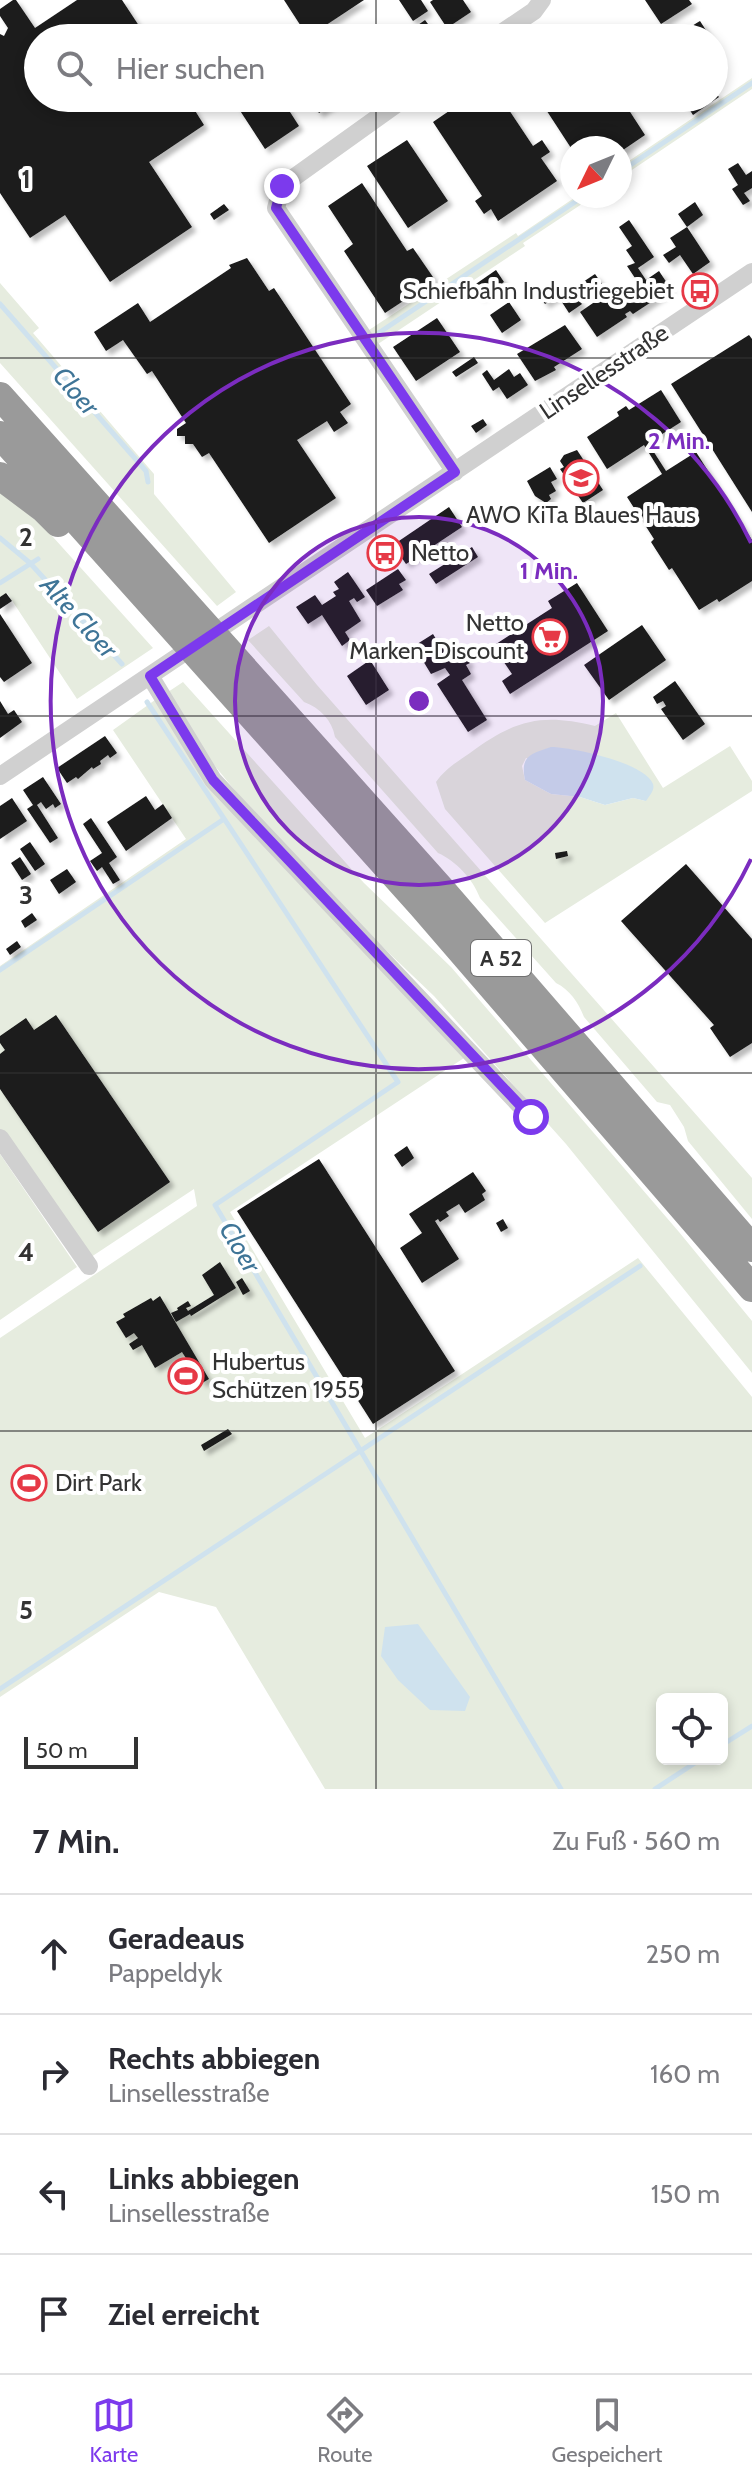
<!DOCTYPE html>
<html lang="de">
<meta charset="utf-8">
<style>
body{margin:0;font-family:Cabin,sans-serif;background:#f7f7f7;color:#2b2b33}
.controls{position:absolute;right:24px;bottom:24px;display:grid;overflow:hidden;border-radius:12px;box-shadow:0 4px 12px #0003}
.controls button{width:72px;height:72px;display:grid;place-items:center;padding:0;border:0;border-bottom:2px solid #e1e1e2;background:#fff;color:#2b2b33;font:40px sans-serif}
.compass{position:absolute;left:560px;top:136px;width:72px;height:72px;border-radius:50%;background:#fff;box-shadow:0 4px 12px #0003;rotate:227deg}
.scale{position:absolute;left:24px;bottom:20px;width:114px;box-sizing:border-box;padding-left:8px;border:4px solid #333;border-top:0;font-size:22px;line-height:28px;white-space:nowrap;color:#333;-webkit-text-stroke:6px #fff;paint-order:stroke}
.stop{position:absolute;width:24px;height:24px;margin:-18px;border:6px solid #7c3aed;border-radius:50%;background:#fff}
.stop.end{background:#7c3aed;border-color:#fff;box-shadow:0 2px 8px #0008}
.list{margin:0;padding:0;list-style:none}
h2{display:flex;justify-content:space-between;align-items:center;height:104px;margin:0;padding:0 32px;font-size:34px}
h2 small{font-size:26px;font-weight:400;color:#7c7c81}
.list li{display:grid;grid-template-columns:52px 1fr auto;gap:24px;align-items:center;box-sizing:border-box;height:120px;padding:0 32px;border-top:2px solid #e1e1e2}
.list b{display:block;font-size:30px;white-space:nowrap}
.list p{margin:0;font-size:26px;white-space:nowrap;color:#7c7c81}
.list em{font-size:26px;font-style:normal;color:#7c7c81}
.icon{flex:none;width:44px;height:44px;fill:none;stroke:currentColor;stroke-width:2;stroke-linecap:round;stroke-linejoin:round}
.map{position:relative;flex:none;width:752px;height:1789px;overflow:hidden}
.search{position:absolute;background:#fff;box-shadow:0 4px 12px #0003;left:24px;right:24px;top:24px;height:88px;display:flex;align-items:center;gap:20px;box-sizing:border-box;padding:0 28px;border-radius:44px;color:#7c7c81;font-size:30px}
.sheet{height:584px;background:#fff}
nav{display:flex;justify-content:space-around;align-items:center;box-sizing:border-box;height:112px;border-top:2px solid #e1e1e2;background:#fff;font-size:22px;color:#7c7c81}
nav a{display:grid;justify-items:center;gap:4px}
nav .on{color:#7c3aed}
.map>svg:first-child{display:block}
</style>
<div class="map">
<svg width="752" height="1789" viewBox="0 0 752 1789">
<defs>
<filter id="shadow"><feDropShadow dx="4.5" dy="4.5" stdDeviation="2" flood-color="#0004"/></filter>
</defs>
<rect width="100%" height="100%" fill="#fff"/>
<path fill="#e6ecdf" fill-rule="evenodd" d="M752 78V89L620 178V167Z
M577 196H594L523 243 525 246 378 344 369 330 516 233 518 236Z
M0 283 39 328 33 333 154 474V494L236 592 217 606 0 363Z
M0 491 44 527 153 648 77 699 7 593 0 597Z
M269 626 317 685 752 1178V1219L688 1141 684 1127 670 1105 657 1102 584 1017C578 1002 570 990 556 983L480 898C473 879 456 861 438 853L335 737C332 720 320 708 304 702L248 640Z
M183 682 364 883 451 967 679 1232 752 1321V1373L566 1144 434 996 368 933 242 799 210 760 168 692Z
M155 700 217 793 292 876 467 1056 230 1212 365 1438 638 1258 752 1397V1789H325L216 1607 159 1592 0 1697V1338L197 1206 194 1189 88 1259 0 1131V966L186 839 113 730ZM662 1699H722V1759H662Z
M616 713 663 788 730 746 752 781V791L545 923 445 809 436 782C445 769 457 762 470 753 515 720 541 713 595 726ZM526 758 646 801 633 798 605 805 580 797 551 794 525 780 522 766Z
M0 1154 77 1267 0 1320Z"/>
<path fill="#cfe2ee" d="M551 747C571 747 646 763 653 784 655 790 650 795 646 801L633 798 605 805 580 797 551 794 525 780C520 756 530 754 551 747Z
M418 1624 470 1697 465 1711 430 1710 398 1680 381 1656 385 1627Z"/>
<g fill="none" stroke-linecap="round" stroke-linejoin="round">
<path stroke="#cfe2ee" stroke-width="5" d="M620 172 752 83
M0 304 146 471 148 482
M377 334 584 196
M0 538 30 563 122 664
M0 583 38 559
M147 702 398 1082 215 1205 561 1789
M0 970 224 819
M0 1689 640 1266
M722 1745 752 1726
M655 1789 701 1759"/>
</g>
<path fill="#1a1a1a" filter="url(#shadow)" d="M13 0H16L35 28 77 0H122L147 38H38V98H187L204 125 149 162 192 227 110 282 65 215 30 238 0 193V34L4 36 8 28 0 16V9Z
M284 0H364L308 37Z
M399 0H421L428 11 413 21Z
M433 0H463L471 12 447 28 430 2Z
M645 0H689L692 4 661 24Z
M425 20 436 35 432 38H427L418 25Z
M700 21 711 38H675L695 24Z
M714 91 719 97 693 115 686 104 694 98H714Z
M239 98H281L299 126 265 149 237 106 242 102Z
M309 98H341L319 113Z
M468 98H501L533 146 542 140 550 152 541 158 557 181 498 221 491 209 484 214 475 201 482 196 433 122Z
M555 98H621L645 135 620 152V148H613L611 144 605 148H571L543 105Z
M407 140 448 201 408 228 367 166Z
M738 163 746 175 752 171V188L744 193 750 201 743 205 732 189 738 185 728 169Z
M362 183 407 251 413 248 435 280 385 313 344 251 353 244 328 206Z
M695 202 703 215 687 227 678 214Z
M224 204 229 210 214 220 210 214Z
M629 220 654 257 638 268 646 280 659 271 671 289 633 314 630 311 625 314 627 317 597 337 580 312 596 301 583 282 595 274 607 291 613 287 620 297 639 284 627 266 635 263 626 250 632 246 619 227Z
M687 227 710 262 693 274 680 255 669 263 663 255 676 247 670 238Z
M247 258 269 291 274 288 351 404 340 412 348 423 334 432 327 421 297 440 336 498 269 543 209 453 202 457 193 444H185V436H177V429L186 423 152 371 147 374 123 340 106 351 94 332 138 303 150 322 231 268 229 265Z
M496 270 504 282 480 297 473 286Z
M549 284 555 292 566 285 582 304 569 313 558 296 545 304 537 292Z
M509 302 521 320 502 333 490 315Z
M437 318 460 352 416 381 393 347Z
M565 325 582 349 554 367 556 370 535 381 517 354Z
M749 335 752 339V512L671 384Z
M474 357 478 363 456 377 452 372Z
M509 369 514 377 520 373 528 385 507 399 499 387 493 391 482 374 487 370 494 380Z
M661 390 681 422 648 443 666 471 696 452 752 540V581L719 602 717 599 699 610 672 568 669 570 651 542 654 539 627 497 662 474 644 445 607 469 587 437 619 416 617 412 626 406 629 410Z
M483 419 487 425 476 433 471 426Z
M577 450 603 490 583 503 560 469 564 467 560 461 564 455Z
M550 467 557 479 551 482 556 491 549 495 551 499 546 503 535 496 527 481Z
M449 507 462 527 406 564 393 545Z
M472 547 478 557 436 584 429 574Z
M398 569 406 580 399 584 403 590 377 606 366 590Z
M348 572 365 597 357 602 354 598 349 601 361 621 345 632 350 640 342 646 322 615 308 624 296 607 315 595 322 605 336 596 333 592 339 589 334 582Z
M577 583 608 631 510 694 502 681 512 674 493 646 552 608 548 601Z
M6 593 12 601 0 609V597Z
M0 614 32 663 4 682 0 677Z
M642 625 666 660 609 700 584 665Z
M433 634 439 644 444 641 450 651 446 654 450 661 456 657 459 662 466 657 470 663 466 665 471 674 462 680 487 720 468 732 437 684 450 675 445 668 431 674 414 646Z
M370 660 389 690 366 705 347 676Z
M675 681 705 724 683 740 661 709 666 706 663 701 657 704 653 697Z
M0 701 8 714 14 710 22 722 0 738Z
M105 736 117 753 110 758 108 755 100 761 101 764 93 769 92 767 78 779 76 777 67 783 57 768Z
M43 777 61 804 55 808 53 804 46 809 41 802 37 805 58 838 50 843 27 809 33 805 23 790Z
M146 796 155 810 163 804 172 818 126 851 107 822Z
M12 798 27 821 0 839V806Z
M91 818 117 857 109 863 120 880 113 884 102 867 97 871 90 861 102 853 83 824Z
M30 842 45 864 35 871 20 849Z
M567 851 568 856 556 859 555 853Z
M20 857 31 874 22 880 11 863Z
M686 864 752 939V1043L730 1057 710 1028 714 1025 621 921Z
M67 869 76 882 59 894 50 880Z
M32 913 37 920 25 928 21 921Z
M17 941 21 947 10 955 6 949Z
M56 1015 170 1182 98 1232 0 1089V1054L5 1050 0 1043V1036L26 1018 34 1030Z
M407 1146 414 1158 402 1167 394 1155Z
M319 1159 455 1371 373 1424 237 1211Z
M473 1172 486 1191 482 1194 485 1200 465 1213 459 1204 446 1212 449 1216 440 1222 438 1219 435 1221 459 1259 422 1283 400 1248 422 1233 409 1214Z
M503 1219 508 1228 501 1232 496 1223Z
M220 1262 236 1288 191 1316 190 1314 176 1322 171 1313 178 1310 177 1308 188 1301 191 1306 186 1308 188 1311 214 1295 202 1275Z
M242 1278 250 1291 243 1295 236 1282Z
M160 1296 209 1379 202 1383 182 1352 155 1368 142 1345 133 1350 129 1344 138 1338 134 1333 126 1338 116 1322 125 1317 123 1314 151 1298 153 1301Z
M228 1429 232 1434 204 1451 201 1445Z"/>
<g fill="none" stroke-linecap="round" stroke-linejoin="round">
<path stroke="#d0d0d0" stroke-width="18" d="M494 38 534 11 542 0
M405 98 282 186 276 208 455 472
M150 676 213 780 531 1117
M0 776 752 272
M0 1138 89 1266"/>
<path stroke="#9a9a9a" stroke-width="28" d="M0 396 442 890 752 1248
M0 435 422 906 752 1288
M0 476 44 509 58 523"/>
</g>
<g fill="none" stroke-linecap="round" stroke-linejoin="round">
<path stroke="#7c3aed" stroke-width="10" d="M282 186 276 208 455 472 150 676 213 780 531 1117"/>
</g>
<path fill="none" stroke="#333" stroke-width="2" stroke-opacity="0.55" d="M376 0V38M376 98V1789M0 358H752M0 716H752M0 1073H752M0 1431H752"/>
<circle cx="419" cy="701" r="184" fill="#7b2cbf" fill-opacity=".12"/>
<g fill="none" stroke="#7b2cbf" stroke-width="4">
<circle cx="419" cy="701" r="184"/>
<path d="M751 859A368 368 0 1 1 751 543"/>
</g>
<defs>
<symbol id="bus-ring" viewBox="-11 -11 22 22"><circle r="9.5" fill="#fff" stroke="#e63946" stroke-width="1.5"/><path d="M-5-6H5V4H4V6H2V4H-2V6H-4V4H-5ZM-3.5-4V0h7V-4ZM-3.5 1.2v1.5H-2V1.2ZM2 1.2v1.5H3.5V1.2Z" fill="#e63946"/></symbol>
<symbol id="school-ring" viewBox="-11 -11 22 22"><circle r="9.5" fill="#fff" stroke="#e63946" stroke-width="1.5"/><path d="M0-5L7-2L0 1L-7-2ZM-4 1L0 2.5L4 1V4Q0 6-4 4Z" fill="#e63946"/></symbol>
<symbol id="supermarket-ring" viewBox="-11 -11 22 22"><circle r="9.5" fill="#fff" stroke="#e63946" stroke-width="1.5"/><path d="M-6-5.5h2.5l.6 2H6L4.5 2H-2.5L-4.4-4H-6ZM-1.5 3.2a1.3 1.3 0 1 0 .1 0ZM3 3.2a1.3 1.3 0 1 0 .1 0Z" fill="#e63946"/></symbol>
<symbol id="stadium-ring" viewBox="-11 -11 22 22"><circle r="9.5" fill="#fff" stroke="#e63946" stroke-width="1.5"/><path d="M0-5a6.5 5 0 1 0 0 10a6.5 5 0 1 0 0-10ZM-3.5-1.8h7v3.6h-7Z" fill="#e63946"/></symbol>
</defs>
<g fill-rule="evenodd">
<use href="#bus-ring" x="680" y="271" width="40" height="40"/>
<use href="#school-ring" x="561" y="458" width="40" height="40"/>
<use href="#bus-ring" x="365" y="533" width="40" height="40"/>
<use href="#supermarket-ring" x="530" y="617" width="40" height="40"/>
<use href="#stadium-ring" x="166" y="1356" width="40" height="40"/>
<use href="#stadium-ring" x="9" y="1463" width="40" height="40"/>
</g>
<g text-anchor="middle" stroke-width="8" stroke-linejoin="round" paint-order="stroke">
<rect fill="#fff" stroke="#707070" stroke-width="2" x="471" y="940" width="60" height="36" rx="6"/>
<g font-size="22" font-weight="bold" fill="#333">
<text x="501" y="966">A 52</text>
</g>
<g font-size="24" fill="#333" stroke="#fff" text-anchor="start">
<text x="674" y="299" text-anchor="end">Schiefbahn Industriegebiet</text>
<text x="581" y="523" text-anchor="middle">AWO KiTa Blaues Haus</text>
<text x="411" y="561">Netto</text>
<text x="524" y="631" text-anchor="end">Netto<tspan x="524" dy="28">Marken-Discount</tspan></text>
<text x="212" y="1370">Hubertus<tspan x="212" dy="28">Schützen 1955</tspan></text>
<text x="55" y="1491">Dirt Park</text>
</g>
<g font-size="24" fill="#333" stroke="#fff">
<text transform="translate(604 372) rotate(-34)" y="8">Linsellesstraße</text>
</g>
<g font-size="26" font-style="italic" fill="#3f7597" stroke="#fff">
<text transform="translate(76 391) rotate(49)" y="9">Cloer</text>
<text transform="translate(79 617) rotate(48)" y="9">Alte Cloer</text>
<text transform="translate(240 1247) rotate(59)" y="9">Cloer</text>
</g>
</g>
<g font-size="26" text-anchor="middle" font-weight="bold" fill="#333" stroke="#fff" stroke-width="8" stroke-linejoin="round" paint-order="stroke">
<text x="26" y="188">1</text>
<text x="26" y="546">2</text>
<text x="26" y="904">3</text>
<text x="26" y="1261">4</text>
<text x="26" y="1619">5</text>
</g>
<circle cx="419" cy="701" r="12" fill="#7b2cbf" stroke="#fff" stroke-width="4"/>
<g font-size="24" text-anchor="middle" font-weight="bold" fill="#7b2cbf" stroke="#fff" stroke-width="8" stroke-linejoin="round" paint-order="stroke">
<text x="679" y="449">2 Min.</text>
<text x="549" y="579">1 Min.</text>
</g>
</svg>
<div class="controls">
<button><svg class="icon" aria-label="locate" viewBox="0 0 24 24"><circle cx="12" cy="12" r="6"/><path d="M12 2v4M12 18v4M2 12h4M18 12h4"/></svg></button>
</div>
<svg class="compass" viewBox="-18 -18 36 36"><path d="M0-13l5 13h-10z" fill="#e53935"/><path d="M0 13l5-13h-10z" fill="#7c7c81"/></svg>
<div class="scale">50 m</div>
<div class="stop" style="left:531px;top:1117px"></div>
<div class="stop end" style="left:282px;top:186px"></div>
<div class="search"><svg class="icon" aria-label="search" viewBox="0 0 24 24"><circle cx="10" cy="10" r="6"/><path d="M15 15l6 6"/></svg>Hier suchen</div>
</div>
<section class="sheet">
<h2>7 Min.<small>Zu Fuß · 560 m</small></h2>
<ul class="list">
<li><svg class="icon" aria-label="ahead" viewBox="0 0 24 24"><path d="M12 20V5M6 11l6-6 6 6"/></svg><div><b>Geradeaus</b><p>Pappeldyk</p></div><em>250 m</em></li>
<li><svg class="icon" aria-label="right" viewBox="0 0 24 24"><path d="M7 20v-9h11M14 6l5 5-5 5"/></svg><div><b>Rechts abbiegen</b><p>Linsellesstraße</p></div><em>160 m</em></li>
<li><svg class="icon" aria-label="left" viewBox="0 0 24 24"><path d="M17 20v-9H6M10 6l-5 5 5 5"/></svg><div><b>Links abbiegen</b><p>Linsellesstraße</p></div><em>150 m</em></li>
<li><svg class="icon" aria-label="arrive" viewBox="0 0 24 24"><path d="M6 21V4h12l-3 4 3 4H6"/></svg><div><b>Ziel erreicht</b></div></li>
</ul>
</section>
<nav>
<a class="on"><svg class="icon" aria-label="map" viewBox="0 0 24 24"><path d="M3 6l6-2 6 2 6-2v14l-6 2-6-2-6 2zM9 4v14M15 6v14"/></svg>Karte</a>
<a><svg class="icon" aria-label="directions" viewBox="0 0 24 24"><path d="M12 3l9 9-9 9-9-9zM9 14v-3h6M13 9l2 2-2 2"/></svg>Route</a>
<a><svg class="icon" aria-label="saved" viewBox="0 0 24 24"><path d="M7 4h10v16l-5-4-5 4z"/></svg>Gespeichert</a>
</nav>
